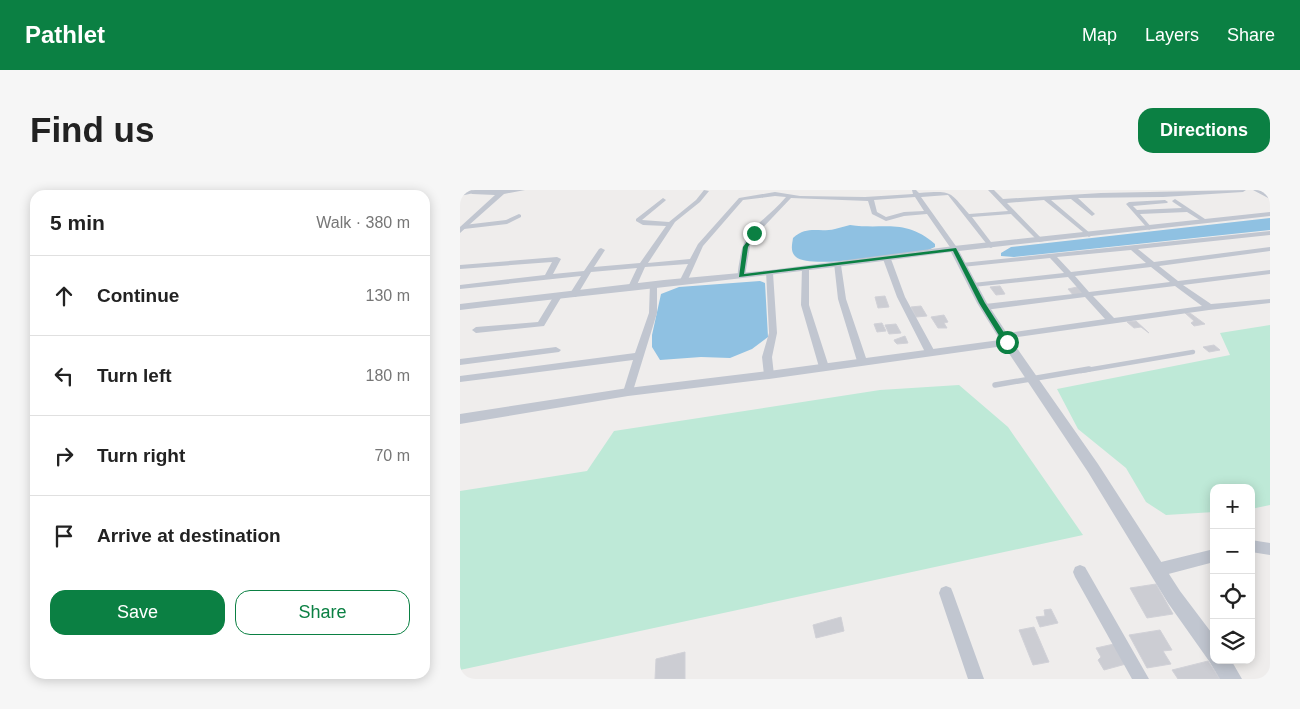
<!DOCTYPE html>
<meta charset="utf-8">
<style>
body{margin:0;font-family:Helvetica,sans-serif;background:#f6f6f6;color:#222}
.controls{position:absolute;right:15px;bottom:15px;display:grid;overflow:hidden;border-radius:10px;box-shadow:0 2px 12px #0003}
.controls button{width:45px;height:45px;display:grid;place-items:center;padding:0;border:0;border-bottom:1px solid #e0e0e0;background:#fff;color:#222;font:25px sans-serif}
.stop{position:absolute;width:15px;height:15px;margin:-11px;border:4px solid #0b8043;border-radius:50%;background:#fff}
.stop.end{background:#0b8043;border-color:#fff;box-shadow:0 1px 5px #0008}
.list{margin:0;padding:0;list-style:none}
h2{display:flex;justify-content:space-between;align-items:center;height:65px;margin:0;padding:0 20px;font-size:21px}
h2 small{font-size:16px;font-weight:400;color:#767676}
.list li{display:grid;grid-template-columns:32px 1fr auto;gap:15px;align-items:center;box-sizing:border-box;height:80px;padding:0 20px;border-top:1px solid #e0e0e0}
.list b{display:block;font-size:19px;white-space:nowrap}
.list em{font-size:16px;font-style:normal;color:#767676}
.actions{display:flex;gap:10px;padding:15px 20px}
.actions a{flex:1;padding:11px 0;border:1px solid #0b8043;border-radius:15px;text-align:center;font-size:18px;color:#0b8043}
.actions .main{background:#0b8043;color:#fff}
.icon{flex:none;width:28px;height:28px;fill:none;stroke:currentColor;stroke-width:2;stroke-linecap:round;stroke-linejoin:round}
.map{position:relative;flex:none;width:810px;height:489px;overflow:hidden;border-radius:15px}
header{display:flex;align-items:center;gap:30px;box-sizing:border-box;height:70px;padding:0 25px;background:#0b8043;color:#fff}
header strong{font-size:24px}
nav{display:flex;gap:28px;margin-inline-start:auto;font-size:18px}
.intro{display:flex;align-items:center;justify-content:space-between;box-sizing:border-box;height:120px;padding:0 30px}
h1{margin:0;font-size:35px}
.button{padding:12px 22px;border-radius:15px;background:#0b8043;color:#fff;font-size:18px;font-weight:700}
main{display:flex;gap:30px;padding:0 30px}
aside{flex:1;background:#fff;border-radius:15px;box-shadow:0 2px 12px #0003}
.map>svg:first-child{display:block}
</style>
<header>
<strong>Pathlet</strong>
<nav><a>Map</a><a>Layers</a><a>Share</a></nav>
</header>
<div class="intro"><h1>Find us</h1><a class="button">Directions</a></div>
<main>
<aside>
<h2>5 min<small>Walk · 380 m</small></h2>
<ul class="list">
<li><svg class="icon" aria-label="ahead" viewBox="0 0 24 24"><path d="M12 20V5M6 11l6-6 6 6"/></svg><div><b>Continue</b></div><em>130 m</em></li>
<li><svg class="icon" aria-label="left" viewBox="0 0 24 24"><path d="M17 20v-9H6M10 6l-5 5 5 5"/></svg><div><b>Turn left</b></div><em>180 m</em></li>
<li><svg class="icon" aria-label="right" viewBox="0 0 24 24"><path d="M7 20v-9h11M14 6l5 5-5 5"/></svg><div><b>Turn right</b></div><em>70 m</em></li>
<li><svg class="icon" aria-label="arrive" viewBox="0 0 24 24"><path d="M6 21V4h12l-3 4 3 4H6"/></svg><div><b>Arrive at destination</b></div></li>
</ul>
<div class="actions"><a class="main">Save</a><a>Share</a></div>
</aside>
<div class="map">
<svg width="810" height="489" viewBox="0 0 810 489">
<rect width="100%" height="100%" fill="#efedec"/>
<path fill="#bee9d7" d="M810 135V315L791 319V298H754V322L706 325 686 312 666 278 618 239 597 199 770 165 760 143Z
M499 195 548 237 623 345 0 480V301L127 281 154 241 420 200Z"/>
<path fill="#8fc1e2" d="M810 28V40L554 67 541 66V63L551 57Z
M390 35C424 40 445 28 475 54V57L468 60C445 63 351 80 336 67 330 62 332 55 333 48 348 35 358 43 375 39 380 38 385 36 390 35Z
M300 91 305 93 308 147 292 159 270 168 241 167 200 170 192 157V145L201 104 219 97Z"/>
<path fill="#cccdd3" stroke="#d1d1d7" d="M540 96 545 104 536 105 530 97Z
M617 97 625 105 614 106 608 99Z
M425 106 429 117 418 118 415 107Z
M461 116 467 126 456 127 451 117Z
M725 123H730L745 134 734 136 731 133 734 131Z
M484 125 488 132 484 133 487 138H478L471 127Z
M676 131 689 143 681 137 674 138 667 132Z
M422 133 426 141 417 142 414 134Z
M436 134 441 143 429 144 425 135Z
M445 146 448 153 437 154 435 152 434 150Z
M754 155 760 160 749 162 743 157Z
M696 394 713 424 687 428 670 398Z
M591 419 598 433 580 437 576 427 585 426 584 420Z
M381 427 384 441 356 448 353 435Z
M574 437 589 472 573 475 559 440Z
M700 440 712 460 703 461 711 474 687 478 669 445Z
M654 454 666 474 644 480 638 470 641 467 636 458Z
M225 462V489H195L196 469Z
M748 471 760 489H718L712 480Z"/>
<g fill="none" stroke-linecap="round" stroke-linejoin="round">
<path stroke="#c1c6d0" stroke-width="4.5" d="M621 181 733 162"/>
<path stroke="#c1c6d0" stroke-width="5.5" d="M535 195 629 179"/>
<path fill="#c1c6d0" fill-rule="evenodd" d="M12 0 14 3 0 6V2Z
M244 0 249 1 240 12 215 32 188 73 230 69 238 54 279 8 315 2 340 6 405 7 453 4 452 0H456L459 3C492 1 488 0 509 24L548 21 528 0H534L543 9 641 3 786 0 783 2 703 7 618 8 634 23 635 24 632 26 611 9 591 10 631 44 632 45 629 47 584 10 547 13 584 51 579 52 551 24 512 27 534 56 531 58 529 57 488 5 461 7 498 59 494 61 492 60 467 24 444 26 426 31 412 24 408 11 331 8 291 50 285 86 278 88C277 82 279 75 280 68 284 38 308 29 326 7L315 6 283 10 243 56 226 94 219 92 228 74 185 77 176 97 172 99 168 97 177 78 131 82 116 107H113L109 105 121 86 0 99V95L85 85 92 72 0 79V75L97 67 101 69 93 84 124 81 139 59 141 58 145 60 134 77 180 73 206 36 183 35 176 31V29L203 8 206 10 205 11 182 30 209 32 236 10ZM455 7 464 21 444 22 426 27 417 22 414 10Z
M793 0H800L810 5V9Z
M715 9 748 31 743 32 727 22 680 24 692 38 689 40 666 14 669 12 705 10 708 12 707 13 673 16 677 20 722 18 713 12 712 11Z
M59 24 61 25V27L47 34 4 39 1 37 4 35 46 30Z
M810 41V45L678 59 694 72 810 57V61L699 76 718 91 810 80V84L723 95 751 114 810 109V113L749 120 543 149 540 148V144L645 129 625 107 525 120 521 117 525 114 622 103 608 87 513 97 509 95 513 93 604 83 590 68 502 77 498 75 502 73ZM671 60 686 73 611 82 597 67ZM691 77 710 92 629 102 615 86ZM715 96 742 116 654 128 633 106Z
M424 67 431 69 445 107 475 162 473 164H467L465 162 437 107 423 69Z
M374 73 381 75 386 109 407 171 405 173H399L397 171 378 109Z
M342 77 349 79V115L369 177 364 180 359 177 341 115Z
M306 81 313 83 317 143 312 167 314 185 309 188 304 185 302 167 309 143Z
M190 93 197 95V123L172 204H164L163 202 173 170 0 192V186L175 163 189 123Z
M95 104 102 106 84 136 16 143 12 140 16 137 78 132Z
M96 157 101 160 99 162 0 175V169Z
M791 350 810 353V365L791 362Z
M754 359V372L697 387 692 385 690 380 692 375 697 373Z
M620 375 625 377 689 489H672L615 387 613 382 615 377Z
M486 396 491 398 493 403 524 489H508L479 403 481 398Z"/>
<path fill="#c1c6d0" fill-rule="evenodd" d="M8 0H65L44 4 0 43V37L35 5 12 4Z
M810 22V26L499 61 527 113 552 151 638 274 720 401 754 446V470H771L782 489H760L749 471 708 413 628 282 544 156 309 189 168 206 0 234V224L168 198 309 181 540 150 517 113 491 62C328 84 164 101 0 120V114L204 90 311 80 494 56Z"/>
</g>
<path fill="#0b8043" d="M294 42 296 43 288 57 284 84 496 58 525 113 550 152 547 154 543 152 519 113 493 61 279 87 283 57Z"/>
</svg>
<div class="controls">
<button>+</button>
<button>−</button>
<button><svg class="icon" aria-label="locate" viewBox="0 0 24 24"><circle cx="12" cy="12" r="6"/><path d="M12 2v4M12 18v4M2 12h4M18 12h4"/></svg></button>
<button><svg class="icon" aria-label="layers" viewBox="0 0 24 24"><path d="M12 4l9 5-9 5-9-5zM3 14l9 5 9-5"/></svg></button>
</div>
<div class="stop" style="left:547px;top:152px"></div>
<div class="stop end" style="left:294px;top:43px"></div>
</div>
</main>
